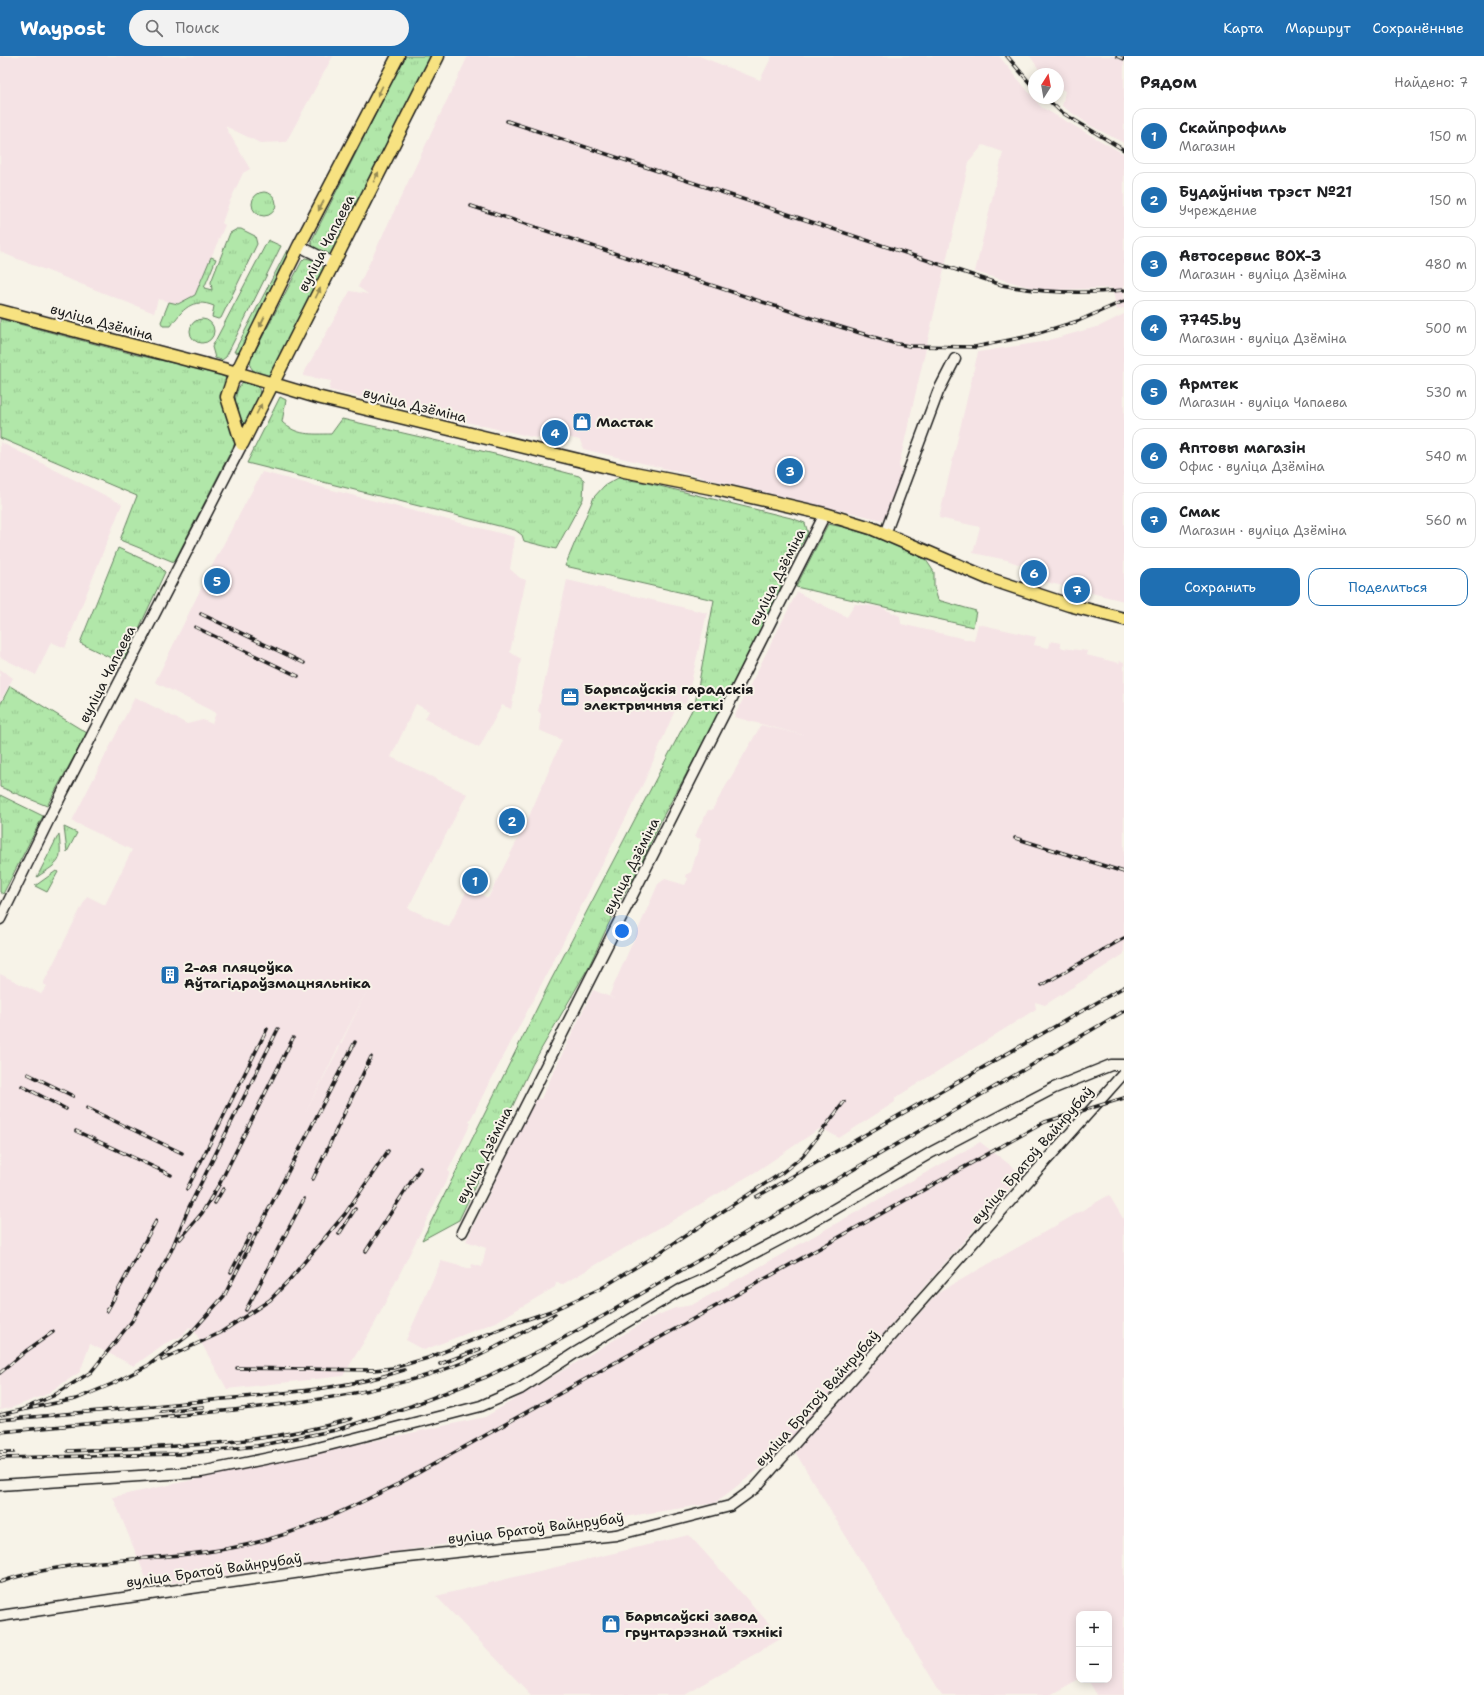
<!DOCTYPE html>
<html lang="ru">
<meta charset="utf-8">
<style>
body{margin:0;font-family:"Shantell Sans",sans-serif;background:#f2f2f2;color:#202124}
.controls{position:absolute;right:12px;bottom:12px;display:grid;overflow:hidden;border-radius:8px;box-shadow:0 2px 10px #0003}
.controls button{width:36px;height:36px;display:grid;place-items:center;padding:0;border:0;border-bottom:1px solid #e0e0e0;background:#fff;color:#202124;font:20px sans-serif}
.compass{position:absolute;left:1028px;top:12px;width:36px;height:36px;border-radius:50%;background:#fff;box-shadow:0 2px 10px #0003;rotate:11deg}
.you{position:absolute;left:622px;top:875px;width:14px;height:14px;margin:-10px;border:3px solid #fff;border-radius:50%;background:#1a73e8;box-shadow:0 0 0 6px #1a73e833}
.badge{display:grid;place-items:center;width:26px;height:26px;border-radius:50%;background:#1f6fb2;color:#fff;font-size:13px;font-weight:700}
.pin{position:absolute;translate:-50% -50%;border:2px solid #fff;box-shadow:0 1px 4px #0006}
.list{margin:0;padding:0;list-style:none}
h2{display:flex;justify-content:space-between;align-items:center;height:52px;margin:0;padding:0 16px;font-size:17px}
h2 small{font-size:13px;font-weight:400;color:#757577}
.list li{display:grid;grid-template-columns:26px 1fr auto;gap:12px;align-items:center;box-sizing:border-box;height:56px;margin:0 8px 8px;padding:0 8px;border:1px solid #e0e0e0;border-radius:12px}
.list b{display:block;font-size:15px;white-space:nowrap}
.list p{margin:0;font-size:13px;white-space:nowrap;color:#757577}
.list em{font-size:13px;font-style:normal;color:#757577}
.actions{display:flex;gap:8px;padding:12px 16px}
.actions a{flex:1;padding:9px 0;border:1px solid #1f6fb2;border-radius:12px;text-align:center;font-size:14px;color:#1f6fb2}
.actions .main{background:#1f6fb2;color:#fff}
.icon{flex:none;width:22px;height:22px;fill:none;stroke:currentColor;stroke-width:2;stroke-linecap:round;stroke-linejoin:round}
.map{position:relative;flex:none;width:1124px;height:1639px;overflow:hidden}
header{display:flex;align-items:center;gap:24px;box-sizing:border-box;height:56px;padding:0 20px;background:#1f6fb2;color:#fff}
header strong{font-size:19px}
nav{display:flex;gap:22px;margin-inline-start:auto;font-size:14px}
.search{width:280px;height:36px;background:#f2f2f2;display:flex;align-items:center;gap:10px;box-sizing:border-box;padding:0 14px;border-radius:22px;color:#757577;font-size:15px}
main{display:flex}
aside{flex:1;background:#fff}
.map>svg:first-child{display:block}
</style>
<header>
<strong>Waypost</strong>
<div class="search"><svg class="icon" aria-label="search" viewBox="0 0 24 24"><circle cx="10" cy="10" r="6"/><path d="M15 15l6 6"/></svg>Поиск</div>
<nav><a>Карта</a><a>Маршрут</a><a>Сохранённые</a></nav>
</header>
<main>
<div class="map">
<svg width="1124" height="1639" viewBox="0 0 1124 1639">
<defs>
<pattern id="grass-tufts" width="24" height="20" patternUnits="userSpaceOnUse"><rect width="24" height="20" fill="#b1e7a9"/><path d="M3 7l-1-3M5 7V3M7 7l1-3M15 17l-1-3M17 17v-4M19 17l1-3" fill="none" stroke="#98c691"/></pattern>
</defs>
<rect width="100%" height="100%" fill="#f7f3e8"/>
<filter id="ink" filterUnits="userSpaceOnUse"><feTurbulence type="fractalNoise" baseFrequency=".025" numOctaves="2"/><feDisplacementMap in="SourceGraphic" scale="8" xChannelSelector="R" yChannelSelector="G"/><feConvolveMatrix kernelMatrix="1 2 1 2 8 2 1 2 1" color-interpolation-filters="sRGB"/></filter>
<g filter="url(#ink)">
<path fill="#f5e3e5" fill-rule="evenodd" d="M0 0H333L286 86 260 87 225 70 250 113 243 117 229 147 222 167 225 169 195 239 178 248 158 243 154 257 0 196Z
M468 0H699L760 24 772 0H999L1041 51 1124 98V252L1117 254 1112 232 1051 234 1029 231 975 216 1003 96 983 89 969 106 899 409 902 419 886 462 882 464 583 393 580 384 553 378 536 382 329 334 331 325 303 320 305 315 350 235 368 238 358 231Z
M1030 0H1124V87L1091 70 1062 50 1065 35 1058 31V18H1042Z
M1124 258V545L1026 521 1028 512 1007 504 973 497 980 471 939 462 978 296 1042 286 1100 270Z
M0 386 122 448 65 592 51 586 36 619 0 601Z
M262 416 515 481 510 513 520 522 526 524 510 596 521 603 511 653 502 649 479 692 425 663 429 655 416 648 391 701 467 738 408 852 449 871 468 832 488 842 527 765 562 684 539 674 541 658 538 655 567 524 707 557 686 648 678 647 645 724 551 910 469 1066 471 1067 448 1115 450 1117 374 1269 343 1320 227 1333 194 1274 189 1271 182 1280 164 1288 134 1310 90 1288 80 1316 45 1339 11 1352 0 1354V918L41 938 47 930 43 928 87 840 105 849 132 794 72 765 135 641 187 668 203 664 212 668 216 657 155 626 213 508ZM368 932 340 990 306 1056Z
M797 536 847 561 855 548 880 551 900 560 901 568 974 585 978 568 1036 581 1034 589 1049 592 1051 585 1060 587V590L1063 592 1087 595 1086 599 1119 607 1120 605 1124 606V898L1045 949 1035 946 1036 953 895 1042V1046L839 1082 823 1073H819L757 1115 563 1228 556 1227 555 1231 496 1266 424 1294 406 1284 441 1205 471 1213 472 1208 482 1211 486 1192 466 1185 536 1042 541 1043 543 1038 593 934 615 943 609 940 658 828 665 823 685 829 688 823 685 819 691 816 701 783 694 781 708 754H712L761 669 803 679 734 661Z
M0 613 13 622 0 646Z
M980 1086 1022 1118 780 1397 715 1447 395 1496 162 1528 146 1522 113 1441 485 1361 649 1263 675 1252 692 1249Z
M1109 1139 1124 1164V1639H1097L1088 1624H1109V1558H1079V1623L1050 1639H942L795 1396 938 1237Z
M689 1479 782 1582 685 1639H531L436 1540Z"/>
<path fill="url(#grass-tufts)" stroke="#668262" d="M405 0H433L333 197 329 200 314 193 311 186 317 174Z
M252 148a12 12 0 1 1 24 0a12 12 0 1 1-24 0Z
M237 173H241L255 180 257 188 221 262 218 263 212 261 214 250C192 241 182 254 171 270H163L161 266 169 246 178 248 195 239 211 201 216 203 204 232 212 234 211 226 230 177Z
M268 184 281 190 226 301 222 304 215 302 212 291Z
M287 194 289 200 242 297 234 296Z
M305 202 318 205 325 214 272 318 268 321 256 318 250 310 251 303 302 205Z
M0 263 137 299 218 317 225 320 226 327 220 339 235 387 174 506 120 484 137 440 0 382Z
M190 275a12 12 0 1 1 24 0a12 12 0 1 1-24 0Z
M244 325C247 326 253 327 256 329 267 335 249 362 245 369 234 357 231 337 244 325Z
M280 341 286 344 282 366C297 380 311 378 331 378L342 363 499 399 579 420 584 424 583 443 556 493 524 485 522 479 515 474 247 407Z
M618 422 647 427 791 462 805 467 808 477 792 504 767 563 715 666 662 762 638 814 617 850 588 912 532 1009 459 1164 422 1184 551 924 695 648 714 544 565 510 594 441 604 430Z
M828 468 848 472 882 483 926 504 934 516V531L938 544 976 555 973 571 796 531Z
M118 492 160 511 165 516 130 592 124 602 117 605 80 587Z
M10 630 87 677 47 750 0 731V649Z
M0 739 43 760 3 838 0 836Z
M64 771 77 777 67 796Z
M59 778C62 807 61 805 37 821Z
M56 815 58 816 47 836 35 830Z"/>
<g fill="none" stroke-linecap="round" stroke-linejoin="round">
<defs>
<path id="minor" d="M299 190 333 207
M885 478 938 336 955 303
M0 863 51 759 242 388
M462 1176 825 458
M0 1429 201 1416 309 1394 481 1350 520 1333 575 1297 680 1234 703 1224 809 1168 932 1096 1054 1032 1111 1009H1124
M0 1560 390 1503 616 1479 730 1450 755 1432 1124 1017"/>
<path id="major" d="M0 255 223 313 317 341 624 415 716 433 825 458 871 472 990 523 1069 549 1124 563
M242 388 438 0
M242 388 227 341 232 326 299 190 398 0"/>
</defs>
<use href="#minor" stroke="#1c1c1c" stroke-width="13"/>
<use href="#major" stroke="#1c1c1c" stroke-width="15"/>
<use href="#minor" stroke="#f7f3e8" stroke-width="10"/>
<use href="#major" stroke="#f7e281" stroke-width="12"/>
<defs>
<path id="rail" d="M1007 0 1034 32
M1117 0 1124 3
M1046 42 1061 56 1124 94
M507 65 1002 229C1043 237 1083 238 1124 234
M471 150 811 262 893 287 909 290 975 291 1029 280 1078 265 1124 245
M201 558 304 607
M195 571 298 620
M1015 782 1124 816
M1042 929 1124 882
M28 1018 73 1040
M22 1030 66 1053
M87 1052 182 1097
M76 1075 171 1119
M313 1123 371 1001
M187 1133 267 973
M756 1141 1124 931
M215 1147 223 1133
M339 1178 355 1153
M180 1183 202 1157 220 1127 293 982
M366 1195 420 1112
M231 1216 250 1179
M246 1254 304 1143
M107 1255 156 1165
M162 1304 220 1277 270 1244 290 1223 345 1158 388 1095
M440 1308 480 1293
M237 1312 374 1314 393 1312 428 1302 516 1267 551 1255 600 1233 659 1197 783 1116 803 1100 844 1046
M0 1317 26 1295 53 1276
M21 1354 76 1343 112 1328 149 1309 190 1278 224 1240 355 986
M161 1355 203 1351
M0 1359 21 1354 53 1340 91 1316 132 1265 171 1195 189 1151 278 973
M0 1364C74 1357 148 1351 223 1343 284 1337 346 1333 404 1314
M0 1376C78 1368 156 1362 234 1354 314 1345 393 1335 467 1305 498 1292 526 1274 555 1258
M68 1395C163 1391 260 1390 351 1363
M0 1396H14
M0 1402 179 1398 257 1390 336 1374 411 1350 486 1321 547 1291 605 1259 1124 955
M0 1526C79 1499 165 1507 246 1489 301 1477 350 1452 400 1427L1045 1066 1124 1042"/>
</defs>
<use href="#rail" stroke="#1c1c1c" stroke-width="3.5"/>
<use href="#rail" stroke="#f7f3e8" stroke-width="2" stroke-dasharray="6" stroke-linecap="butt"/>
</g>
<defs><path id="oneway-solid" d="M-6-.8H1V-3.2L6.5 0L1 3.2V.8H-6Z"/></defs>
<g fill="#948954">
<use href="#oneway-solid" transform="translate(380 35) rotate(117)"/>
<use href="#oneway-solid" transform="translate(376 121) rotate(-63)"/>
<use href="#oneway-solid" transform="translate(321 150) rotate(118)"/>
<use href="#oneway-solid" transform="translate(318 237) rotate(-64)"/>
<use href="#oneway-solid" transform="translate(262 266) rotate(116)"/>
<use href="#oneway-solid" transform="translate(259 353) rotate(-63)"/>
</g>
</g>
<defs>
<symbol id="shop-square" viewBox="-11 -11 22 22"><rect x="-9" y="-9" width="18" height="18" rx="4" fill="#1f6fb2" stroke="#f7f3e8"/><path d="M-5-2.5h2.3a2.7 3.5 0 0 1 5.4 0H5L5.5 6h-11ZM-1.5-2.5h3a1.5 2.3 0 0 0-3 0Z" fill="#fff"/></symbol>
<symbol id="office-square" viewBox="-11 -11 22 22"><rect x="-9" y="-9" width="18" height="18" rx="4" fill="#1f6fb2" stroke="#f7f3e8"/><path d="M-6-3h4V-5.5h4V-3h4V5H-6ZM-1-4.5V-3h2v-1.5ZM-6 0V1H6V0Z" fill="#fff"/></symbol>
<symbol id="building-square" viewBox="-11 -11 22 22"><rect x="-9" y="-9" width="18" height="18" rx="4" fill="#1f6fb2" stroke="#f7f3e8"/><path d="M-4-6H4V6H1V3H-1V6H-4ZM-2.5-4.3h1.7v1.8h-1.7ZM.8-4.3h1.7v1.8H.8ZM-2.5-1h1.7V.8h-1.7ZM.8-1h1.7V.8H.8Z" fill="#fff"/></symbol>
</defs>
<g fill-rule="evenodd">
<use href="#shop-square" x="571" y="355" width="22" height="22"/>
<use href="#office-square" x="559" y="630" width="22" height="22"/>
<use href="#building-square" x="159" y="908" width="22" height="22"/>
<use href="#shop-square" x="600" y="1557" width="22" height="22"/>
</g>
<g text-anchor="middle" stroke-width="4" stroke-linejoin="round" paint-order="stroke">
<g font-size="14" fill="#1c1c1c" stroke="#f7f3e8">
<text transform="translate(326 187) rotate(-63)" y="5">вуліца Чапаева</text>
<text transform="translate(102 266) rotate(15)" y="5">вуліца Дзёміна</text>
<text transform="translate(415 349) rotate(14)" y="5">вуліца Дзёміна</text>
<text transform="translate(777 521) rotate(-63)" y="5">вуліца Дзёміна</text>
<text transform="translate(107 618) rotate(-63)" y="5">вуліца Чапаева</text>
<text transform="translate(631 810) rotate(-63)" y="5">вуліца Дзёміна</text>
<text transform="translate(484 1099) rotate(-63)" y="5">вуліца Дзёміна</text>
<text transform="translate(1032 1099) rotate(-49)" y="5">вуліца Братоў Вайнрубаў</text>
<text transform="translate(817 1342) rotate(-48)" y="5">вуліца Братоў Вайнрубаў</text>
<text transform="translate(536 1472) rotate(-7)" y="5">вуліца Братоў Вайнрубаў</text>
<text transform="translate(214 1514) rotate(-8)" y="5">вуліца Братоў Вайнрубаў</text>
</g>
<g font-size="14" font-weight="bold" fill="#1c1c1c" stroke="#f7f3e8" text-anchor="start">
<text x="596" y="371">Мастак</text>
<text x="584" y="638">Барысаўскія гарадскія<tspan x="584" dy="16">электрычныя сеткі</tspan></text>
<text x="184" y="916">2-ая пляцоўка<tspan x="184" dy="16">Аўтагідраўзмацняльніка</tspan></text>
<text x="625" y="1565">Барысаўскі завод<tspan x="625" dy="16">грунтарэзнай тэхнікі</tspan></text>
</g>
</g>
</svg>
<div class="controls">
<button>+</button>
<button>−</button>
</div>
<svg class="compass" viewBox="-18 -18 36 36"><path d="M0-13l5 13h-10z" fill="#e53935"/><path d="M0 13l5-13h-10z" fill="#757577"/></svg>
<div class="you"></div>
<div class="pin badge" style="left:475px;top:825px">1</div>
<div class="pin badge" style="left:512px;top:765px">2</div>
<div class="pin badge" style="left:790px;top:415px">3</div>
<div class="pin badge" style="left:555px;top:377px">4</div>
<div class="pin badge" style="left:217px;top:525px">5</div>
<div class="pin badge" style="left:1034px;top:517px">6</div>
<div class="pin badge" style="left:1077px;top:534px">7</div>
</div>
<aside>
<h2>Рядом<small>Найдено: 7</small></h2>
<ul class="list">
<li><span class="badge">1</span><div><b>Скайпрофиль</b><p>Магазин</p></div><em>150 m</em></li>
<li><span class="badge">2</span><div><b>Будаўнічы трэст №21</b><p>Учреждение</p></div><em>150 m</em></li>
<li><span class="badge">3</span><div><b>Автосервис BOX-3</b><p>Магазин · вуліца Дзёміна</p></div><em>480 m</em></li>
<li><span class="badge">4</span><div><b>7745.by</b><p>Магазин · вуліца Дзёміна</p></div><em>500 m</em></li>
<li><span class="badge">5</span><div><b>Армтек</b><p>Магазин · вуліца Чапаева</p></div><em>530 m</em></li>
<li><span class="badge">6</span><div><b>Аптовы магазін</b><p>Офис · вуліца Дзёміна</p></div><em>540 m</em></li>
<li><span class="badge">7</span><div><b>Смак</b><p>Магазин · вуліца Дзёміна</p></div><em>560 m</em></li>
</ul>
<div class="actions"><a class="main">Сохранить</a><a>Поделиться</a></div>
</aside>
</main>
